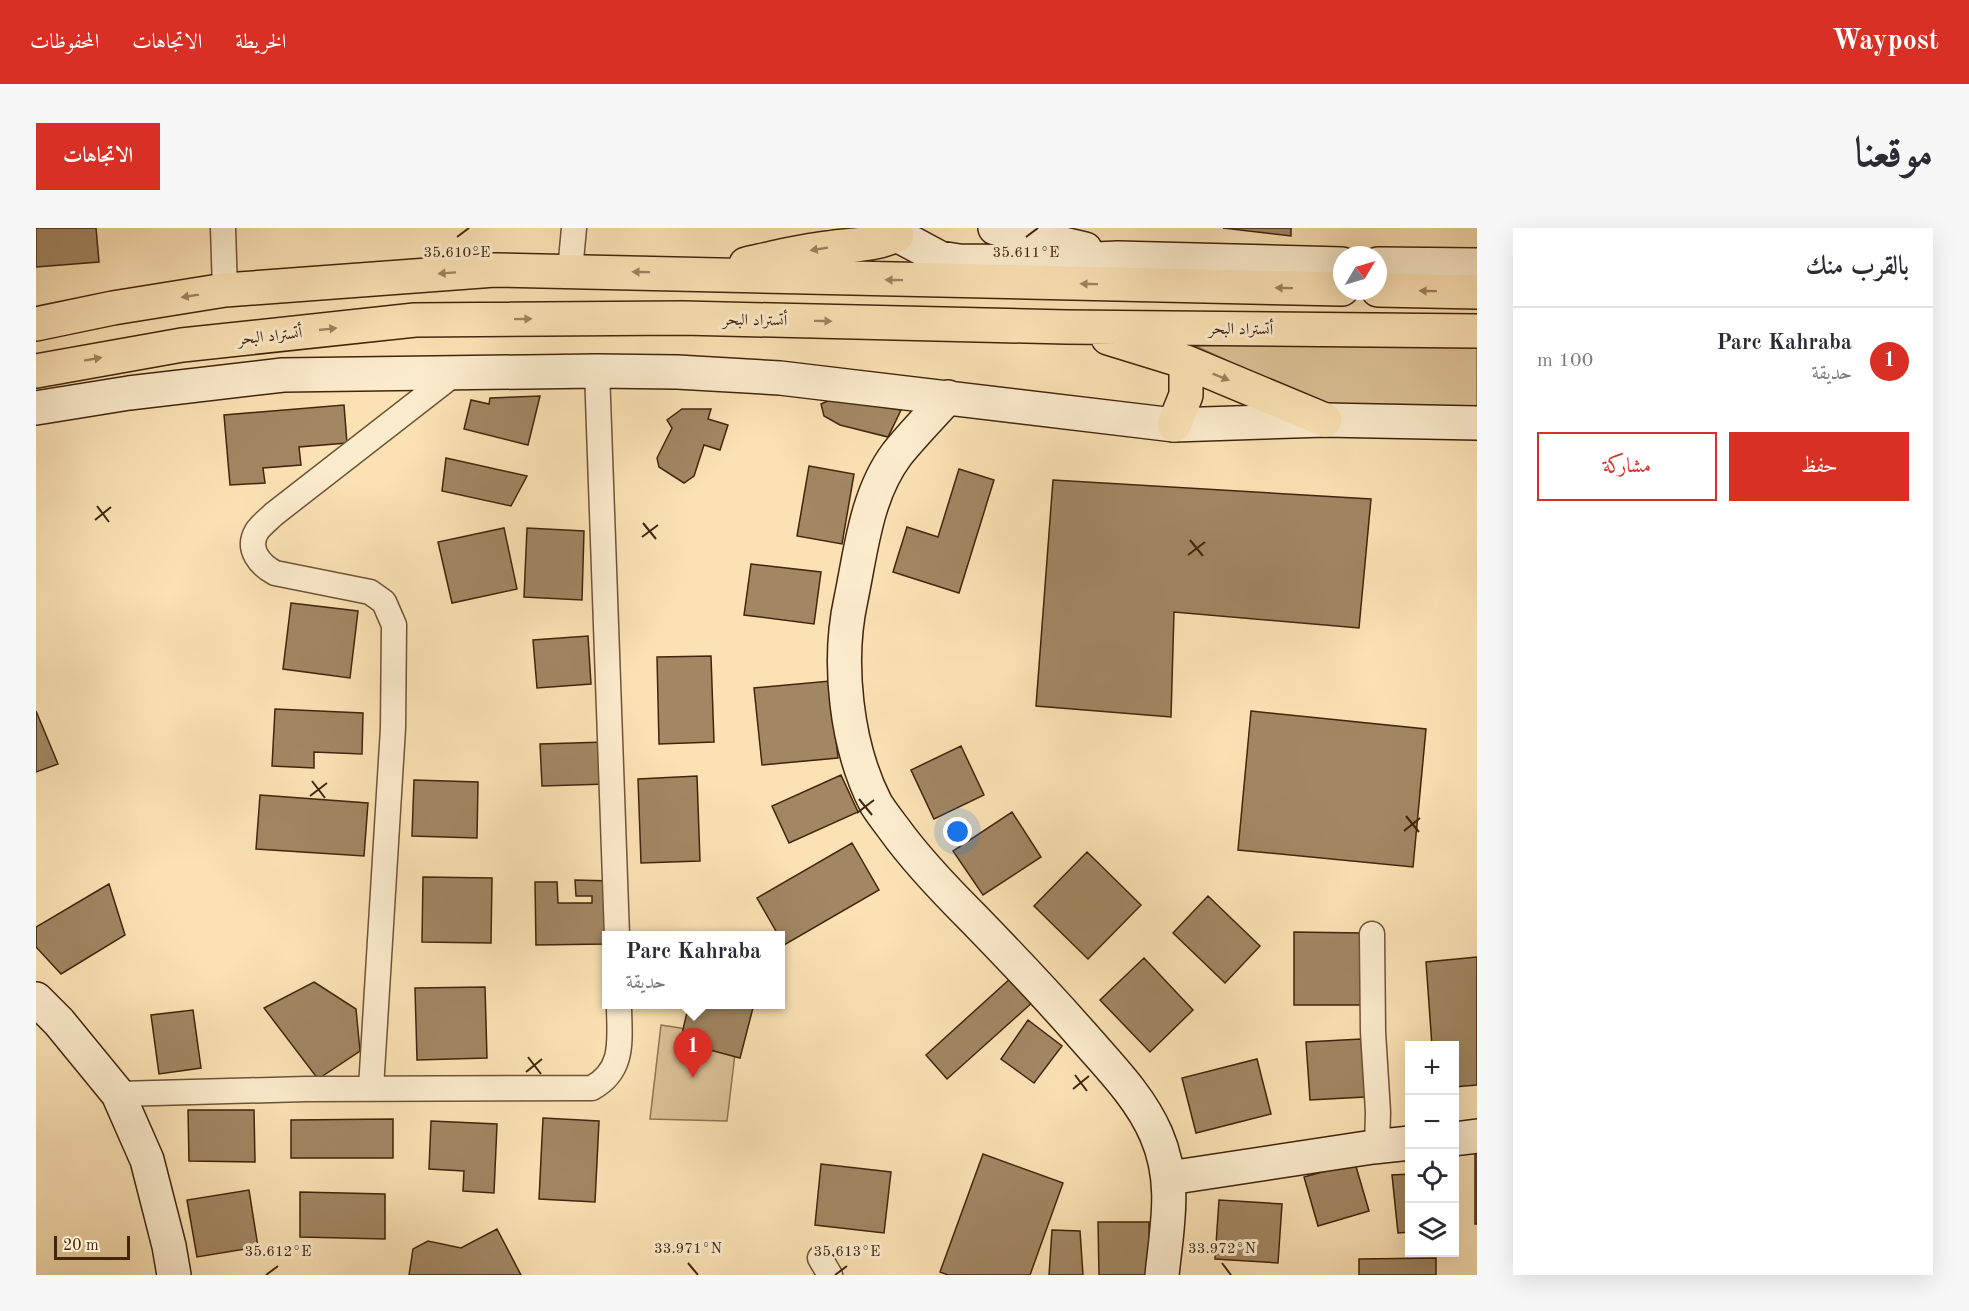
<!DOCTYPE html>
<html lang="ar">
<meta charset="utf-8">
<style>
body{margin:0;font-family:"Old Standard TT",Amiri,serif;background:#f7f7f7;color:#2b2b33;direction:rtl}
.controls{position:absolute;right:18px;bottom:18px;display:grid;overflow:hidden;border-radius:0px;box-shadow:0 6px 24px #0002}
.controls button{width:54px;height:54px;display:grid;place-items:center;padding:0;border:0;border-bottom:2px solid #e1e1e2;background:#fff;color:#2b2b33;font:30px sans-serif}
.compass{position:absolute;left:1297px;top:18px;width:54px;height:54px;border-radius:50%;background:#fff;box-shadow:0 6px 24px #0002;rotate:52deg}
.scale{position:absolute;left:18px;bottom:15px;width:76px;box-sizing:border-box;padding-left:6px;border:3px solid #42250c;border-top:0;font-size:16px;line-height:21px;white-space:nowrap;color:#42250c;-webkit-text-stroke:4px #fcecce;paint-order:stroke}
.you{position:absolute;left:922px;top:604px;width:21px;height:21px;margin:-15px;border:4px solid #fff;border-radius:50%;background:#1a73e8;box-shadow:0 0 0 9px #1a73e833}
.badge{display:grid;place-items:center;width:39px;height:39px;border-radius:50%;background:#d93025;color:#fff;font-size:20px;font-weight:700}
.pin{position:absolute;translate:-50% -50px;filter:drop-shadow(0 2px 3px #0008)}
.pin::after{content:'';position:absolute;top:32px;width:21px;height:18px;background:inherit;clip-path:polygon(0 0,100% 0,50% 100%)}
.popup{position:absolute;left:566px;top:703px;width:183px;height:78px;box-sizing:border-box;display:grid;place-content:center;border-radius:0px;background:#fff;filter:drop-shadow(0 2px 4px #0005);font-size:20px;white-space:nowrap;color:#7c7c81}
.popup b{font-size:22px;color:#2b2b33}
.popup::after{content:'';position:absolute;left:50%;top:100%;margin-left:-12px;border:12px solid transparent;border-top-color:#fff}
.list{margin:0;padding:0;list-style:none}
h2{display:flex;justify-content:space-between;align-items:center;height:78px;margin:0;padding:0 24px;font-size:26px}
h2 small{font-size:20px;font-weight:400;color:#7c7c81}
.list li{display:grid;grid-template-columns:39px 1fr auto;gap:18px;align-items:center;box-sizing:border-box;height:108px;padding:0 24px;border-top:2px solid #e1e1e2}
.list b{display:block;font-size:22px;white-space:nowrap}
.list p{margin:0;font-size:20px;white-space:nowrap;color:#7c7c81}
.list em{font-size:20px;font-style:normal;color:#7c7c81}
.actions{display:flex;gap:12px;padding:18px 24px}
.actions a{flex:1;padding:14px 0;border:2px solid #d93025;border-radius:0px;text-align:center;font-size:21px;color:#d93025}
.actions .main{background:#d93025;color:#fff}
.icon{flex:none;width:33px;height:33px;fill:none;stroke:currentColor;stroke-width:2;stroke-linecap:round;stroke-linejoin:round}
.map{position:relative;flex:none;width:1441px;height:1047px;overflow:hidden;direction:ltr;border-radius:0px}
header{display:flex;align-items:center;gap:36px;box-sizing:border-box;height:84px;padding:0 30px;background:#d93025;color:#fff}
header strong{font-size:28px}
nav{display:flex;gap:33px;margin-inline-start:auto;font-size:21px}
.intro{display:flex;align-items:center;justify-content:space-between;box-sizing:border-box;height:144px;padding:0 36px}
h1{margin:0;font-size:42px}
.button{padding:15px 27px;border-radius:0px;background:#d93025;color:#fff;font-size:21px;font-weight:700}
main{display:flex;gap:36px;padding:0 36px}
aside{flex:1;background:#fff;border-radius:0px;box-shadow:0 6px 24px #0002}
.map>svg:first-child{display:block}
</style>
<header>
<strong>Waypost</strong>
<nav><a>الخريطة</a><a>الاتجاهات</a><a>المحفوظات</a></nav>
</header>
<div class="intro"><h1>موقعنا</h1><a class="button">الاتجاهات</a></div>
<main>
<aside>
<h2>بالقرب منك<small></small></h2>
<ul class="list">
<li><span class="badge">1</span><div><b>Parc Kahraba</b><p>حديقة</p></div><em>100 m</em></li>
</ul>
<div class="actions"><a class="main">حفظ</a><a>مشاركة</a></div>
</aside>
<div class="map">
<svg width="1441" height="1047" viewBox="0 0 1441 1047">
<rect width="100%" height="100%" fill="#fbe2b4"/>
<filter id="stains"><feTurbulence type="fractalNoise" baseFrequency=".00333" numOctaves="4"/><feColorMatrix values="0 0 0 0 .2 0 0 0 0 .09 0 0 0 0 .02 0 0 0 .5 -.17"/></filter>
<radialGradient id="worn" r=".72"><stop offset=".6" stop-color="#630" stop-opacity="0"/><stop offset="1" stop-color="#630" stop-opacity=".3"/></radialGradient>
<path fill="#dcc297" stroke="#8f7452" stroke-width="1.5" d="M1155 116 1441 118V178L1288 177Z
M625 797 701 809 691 893 614 891Z"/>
<path fill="#a28763" stroke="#42250c" stroke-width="1.5" d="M0 0H60L63 34 0 39Z
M1187 0H1255V8Z
M504 168 492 217 428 201 435 172 453 176 454 170Z
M796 171 865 182 852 209 804 197 788 188 785 176Z
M308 177 311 215 263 219 265 237 227 240 229 255 194 257 188 187Z
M646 181H675L672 191 692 197 684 222 668 217 658 248 648 255 623 239 621 230 636 200 631 192Z
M410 230 491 248 475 278 406 263Z
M773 238 818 246 806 316 761 308Z
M923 241 958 252 923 365 857 344 871 299 902 309Z
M1017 252 1335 271 1323 400 1138 384 1135 489 1000 478Z
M468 300 481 361 416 375 402 314Z
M491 300 548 303 546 372 488 369Z
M715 336 785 344 778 396 708 387Z
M255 375 322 383 314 450 247 441Z
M552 408 555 456 501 460 497 412Z
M675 428 678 514 623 516 621 429Z
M794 453 802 530 726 537 718 460Z
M239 481 327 485 326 526 278 524V540L236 538Z
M0 483 22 536 0 544Z
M1215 483 1390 501 1377 639 1202 622Z
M569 514 571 556 506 558 504 516Z
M925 518 948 567 898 591 875 542Z
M805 547 822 584 753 615 736 578Z
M661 548 664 633 605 635 602 551Z
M378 552 442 554 441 610 376 608Z
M224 567 332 575 328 628 220 621Z
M976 584 1005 629 947 667 917 623Z
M816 615 843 662 748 717 721 670Z
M1051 624 1105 677 1052 731 998 678Z
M387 649 456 650 455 715 386 714Z
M539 652 576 653 570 716 500 717 499 654H521L522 675H556V668H540Z
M73 656 89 707 25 746 0 719V699Z
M1172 668 1224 718 1189 755 1137 705Z
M1258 704 1327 705 1328 777H1258Z
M1441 729V857L1418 859V818H1396L1390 734Z
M1108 730 1157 782 1114 824 1064 772Z
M976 749 998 773 911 851 890 827Z
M278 754 320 781 324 823 282 851 228 780Z
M449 759 451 830 381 832 379 760Z
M653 776H718L704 830 644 814Z
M157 782 165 840 123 846 115 787Z
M992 792 1026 818 998 855 965 831Z
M1325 811 1329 869 1274 872 1270 814Z
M1221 831 1235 886 1160 905 1146 850Z
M152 882H218L219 934 153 933Z
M507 890 563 893 559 974 503 971Z
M357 891V930H255V892Z
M395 893 461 896 458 965 427 963 428 943 393 941Z
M1439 919H1441V996H1439Z
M947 926 1027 955 994 1047H912L904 1044Z
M1319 935 1333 983 1282 998 1268 949Z
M785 936 855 944 848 1005 779 997Z
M1374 946V1004L1362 1005 1356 947Z
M213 962 222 1019 161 1029 151 972Z
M264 964 349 966V1011L264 1009Z
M1183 972 1246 976 1242 1035 1179 1031Z
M1062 994H1113L1114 1047H1063Z
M461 1001 485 1047H373L377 1021 392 1013 425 1020Z
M1016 1002 1044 1003 1047 1047H1013Z
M1400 1030V1047H1323V1031Z"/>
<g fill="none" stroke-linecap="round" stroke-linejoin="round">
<defs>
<path id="street" d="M187 0 189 62
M534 43 538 0
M561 143 581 708
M1336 706 1337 804 1342 884 1341 919
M335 860 357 500 358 397 348 374 334 364 239 345C224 337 210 321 221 303 225 297 233 291 238 286L418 146
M82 866 270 861 556 860C590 841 583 810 583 776
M784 1030 794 1047"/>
<path id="secondary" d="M860 0 861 7 904 30 923 33 993 34 1082 30 1306 36
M959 0 1049 21
M1342 36 1441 37
M912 169C895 188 877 206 861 226 830 267 825 323 815 371 801 434 810 518 840 576 845 584 852 593 858 601 881 633 908 661 936 689 974 728 1011 767 1047 808 1074 839 1104 869 1120 906 1141 954 1131 998 1126 1047
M0 180 93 165 247 147 561 143 641 144 744 150 1138 197 1289 192 1441 195
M0 771 23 794 82 866 111 932 133 1018 138 1047
M1418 911 1441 908
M1133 950 1337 919 1374 915"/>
<path id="highway" d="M710 36C737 30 765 23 792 20 818 16 836 18 861 7
M1342 62 1441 64
M0 96 77 80 189 62 459 42 1306 61
M1072 110 1150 134 1289 192
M0 143 146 117 379 92 647 90 1030 99 1441 103
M1138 197 1150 167V134"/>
</defs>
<use href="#street" stroke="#705436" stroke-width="27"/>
<use href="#secondary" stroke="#42250c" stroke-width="36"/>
<use href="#highway" stroke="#42250c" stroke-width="36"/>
<use href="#street" stroke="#fcecce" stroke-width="24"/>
<use href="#secondary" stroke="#fcecce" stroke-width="33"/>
<use href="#highway" stroke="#fbe2b4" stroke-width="33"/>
</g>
<defs><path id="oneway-solid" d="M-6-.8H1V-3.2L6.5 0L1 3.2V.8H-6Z" transform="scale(1.5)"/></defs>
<g fill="#9e8460">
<use href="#oneway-solid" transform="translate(783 21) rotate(171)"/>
<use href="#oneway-solid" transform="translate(605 44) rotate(-179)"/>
<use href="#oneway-solid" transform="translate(411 45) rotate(176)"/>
<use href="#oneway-solid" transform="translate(858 52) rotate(-179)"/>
<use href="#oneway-solid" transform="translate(1053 56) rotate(-179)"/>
<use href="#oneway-solid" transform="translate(1248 60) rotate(-179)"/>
<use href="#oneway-solid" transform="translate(1392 63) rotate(-179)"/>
<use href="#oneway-solid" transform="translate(154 68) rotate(171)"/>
<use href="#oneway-solid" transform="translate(487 91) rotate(-1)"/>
<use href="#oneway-solid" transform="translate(787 93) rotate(1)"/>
<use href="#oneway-solid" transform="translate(292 101) rotate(-6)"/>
<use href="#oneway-solid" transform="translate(57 131) rotate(-10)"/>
<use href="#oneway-solid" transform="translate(1185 149) rotate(22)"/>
</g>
<path fill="none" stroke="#42250c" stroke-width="2" d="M421 9 433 0M990 9 1002 0M61 278 73 294M59 292 75 279M607 295 620 311M606 309 622 297M1154 312 1167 328M1152 327 1169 314M276 553 289 570M274 568 291 555M823 571 836 587M821 585 838 572M1370 588 1383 604M1368 603 1384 590M492 829 505 846M490 844 506 831M1039 847 1051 863M1037 861 1053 848M652 1035 662 1047M1186 1035 1195 1047M230 1047 242 1038M799 1047 811 1038"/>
<g text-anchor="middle" stroke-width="6" stroke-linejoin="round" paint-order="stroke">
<g font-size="16" fill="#42250c" stroke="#fcecce">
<text transform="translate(719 91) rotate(1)" y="6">أتستراد البحر</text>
<text transform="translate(1205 100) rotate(1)" y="6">أتستراد البحر</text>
<text transform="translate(234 107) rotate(-6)" y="6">أتستراد البحر</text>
</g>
</g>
<g font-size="15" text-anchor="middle" fill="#42250c" stroke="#fcecce" stroke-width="6" stroke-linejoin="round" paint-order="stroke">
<text x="421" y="29">35.610°E</text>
<text x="990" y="29">35.611°E</text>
<text x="652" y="1025">33.971°N</text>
<text x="1186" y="1025">33.972°N</text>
<text x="242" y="1028">35.612°E</text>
<text x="811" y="1028">35.613°E</text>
</g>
<rect width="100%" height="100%" filter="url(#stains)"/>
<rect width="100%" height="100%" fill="url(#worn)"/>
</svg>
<div class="controls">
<button>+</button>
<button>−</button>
<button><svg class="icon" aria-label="locate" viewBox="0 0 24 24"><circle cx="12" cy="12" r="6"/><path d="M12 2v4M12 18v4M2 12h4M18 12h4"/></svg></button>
<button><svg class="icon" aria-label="layers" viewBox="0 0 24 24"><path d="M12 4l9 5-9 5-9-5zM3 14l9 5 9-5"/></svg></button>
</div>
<svg class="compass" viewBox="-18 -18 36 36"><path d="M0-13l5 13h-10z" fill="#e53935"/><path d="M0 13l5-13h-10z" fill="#7c7c81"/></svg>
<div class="scale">20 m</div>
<div class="you"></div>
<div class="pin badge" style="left:657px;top:850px">1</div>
<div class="popup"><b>Parc Kahraba</b>حديقة</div>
</div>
</main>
